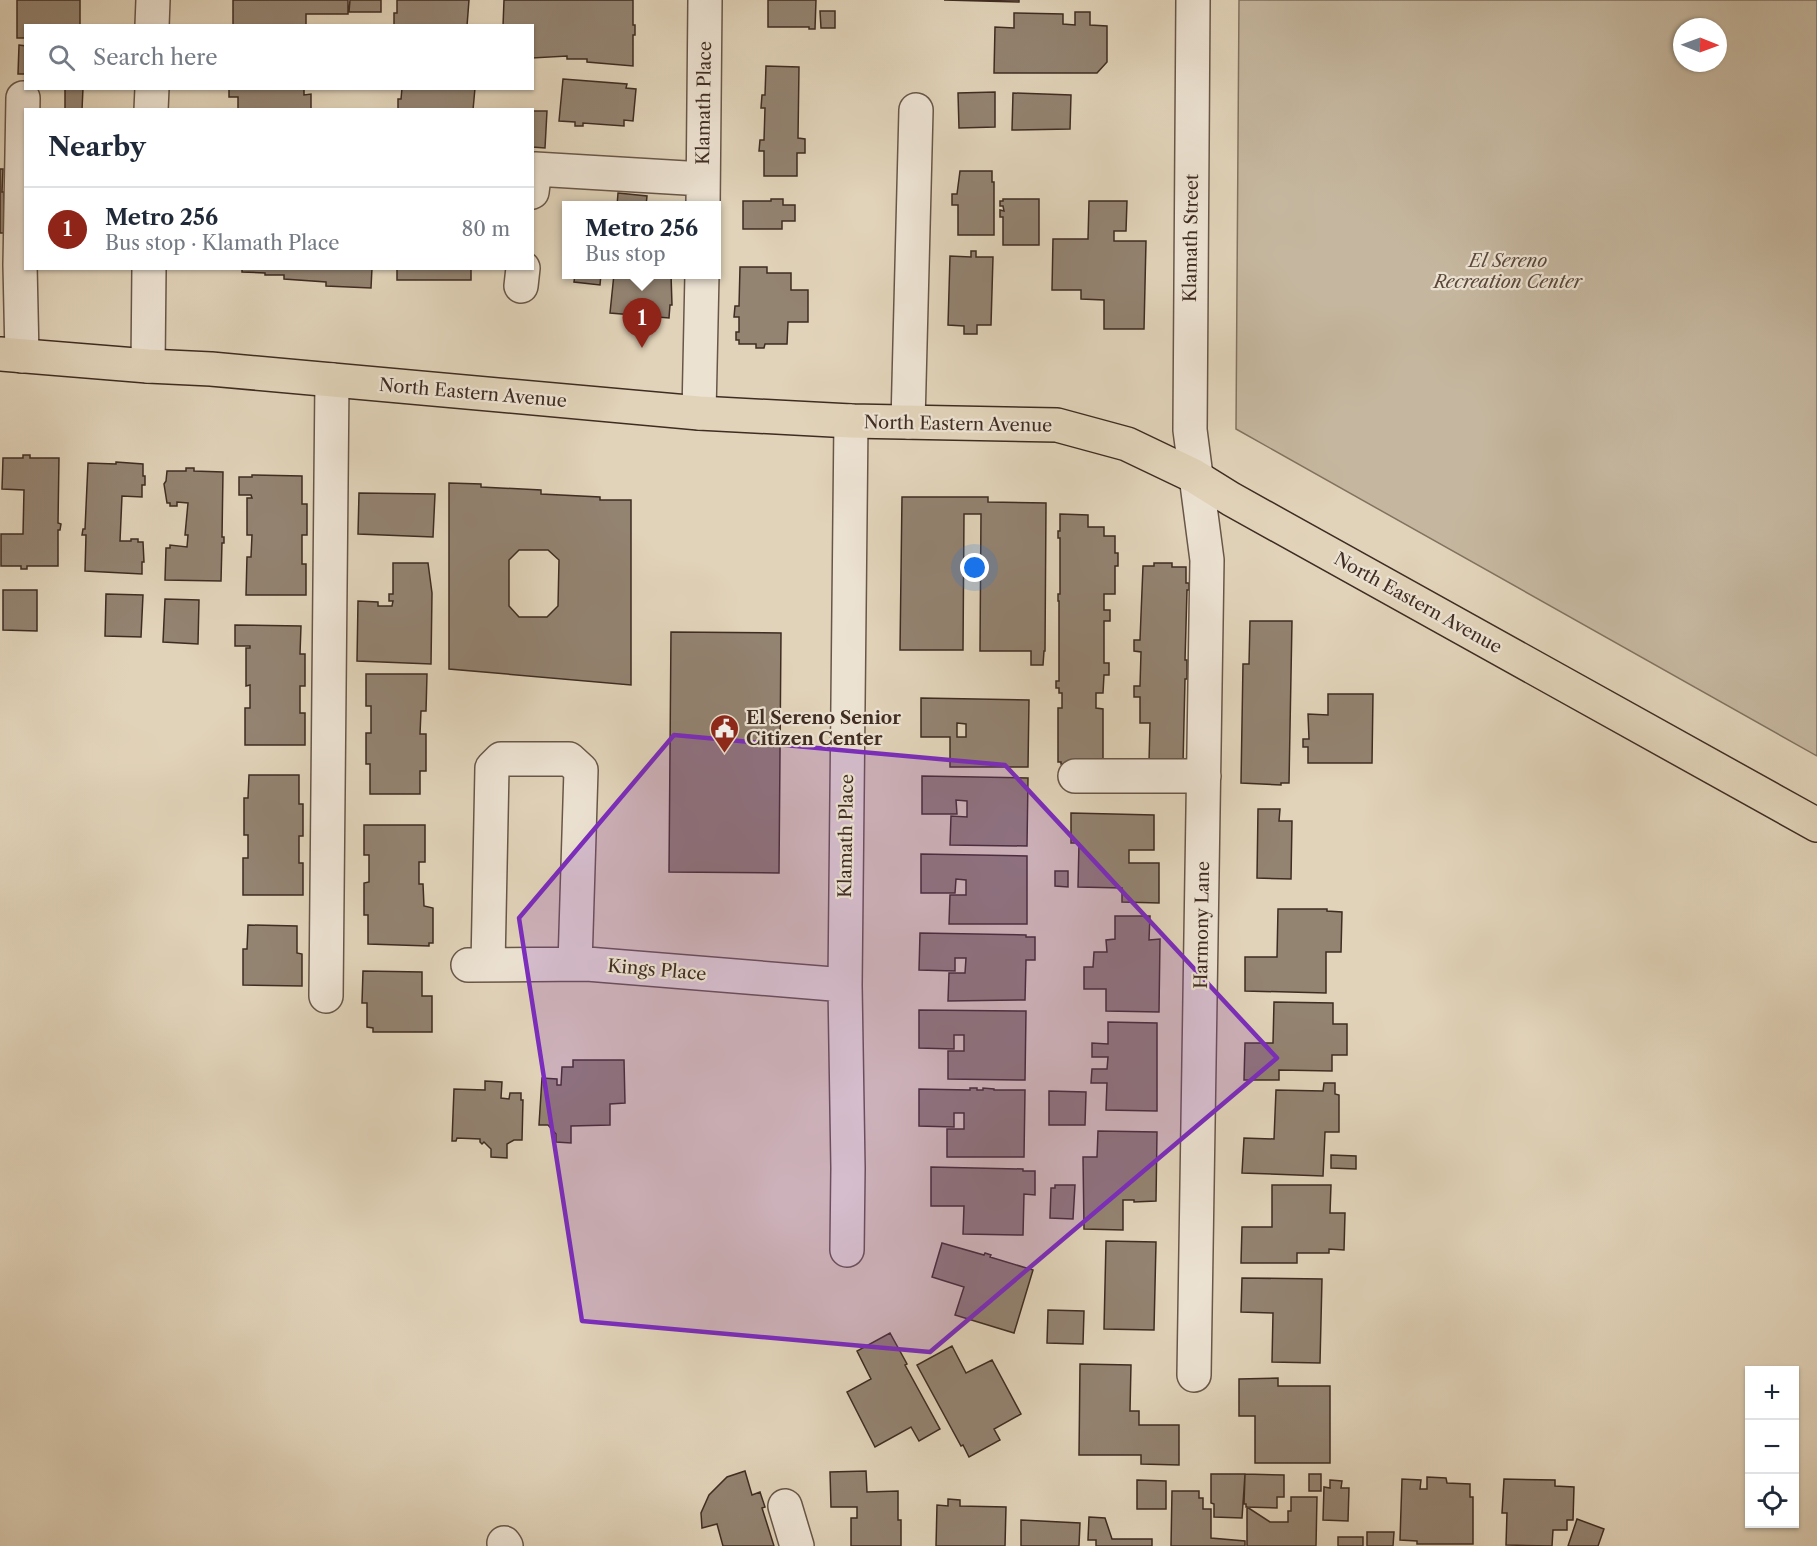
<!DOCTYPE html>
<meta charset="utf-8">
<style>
body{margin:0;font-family:"Libre Caslon Text",serif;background:#f2f2f3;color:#1f2937}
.controls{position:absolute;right:18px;bottom:18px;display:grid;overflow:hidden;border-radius:0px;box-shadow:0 2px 4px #0004}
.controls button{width:54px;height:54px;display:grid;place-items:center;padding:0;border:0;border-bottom:2px solid #e0e1e3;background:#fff;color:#1f2937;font:30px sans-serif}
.compass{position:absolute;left:1673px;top:18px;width:54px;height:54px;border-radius:50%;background:#fff;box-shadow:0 2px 4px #0004;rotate:91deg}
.you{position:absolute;left:975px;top:568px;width:21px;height:21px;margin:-15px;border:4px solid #fff;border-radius:50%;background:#1a73e8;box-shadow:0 0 0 9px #1a73e833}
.badge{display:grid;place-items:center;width:39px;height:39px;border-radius:50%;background:#8f2418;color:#fff;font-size:20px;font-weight:700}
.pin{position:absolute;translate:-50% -50px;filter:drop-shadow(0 2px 3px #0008)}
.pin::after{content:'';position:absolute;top:32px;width:21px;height:18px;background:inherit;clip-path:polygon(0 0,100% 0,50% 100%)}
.popup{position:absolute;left:562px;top:201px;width:159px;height:78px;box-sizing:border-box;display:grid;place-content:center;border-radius:0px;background:#fff;filter:drop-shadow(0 2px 4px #0005);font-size:20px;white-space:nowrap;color:#747a83}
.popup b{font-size:22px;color:#1f2937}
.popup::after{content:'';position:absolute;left:50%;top:100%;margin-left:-12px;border:12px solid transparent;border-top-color:#fff}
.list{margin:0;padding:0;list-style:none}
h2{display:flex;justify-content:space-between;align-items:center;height:78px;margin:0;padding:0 24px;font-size:26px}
h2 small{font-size:20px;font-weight:400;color:#747a83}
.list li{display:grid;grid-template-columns:39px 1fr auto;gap:18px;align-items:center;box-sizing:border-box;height:84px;padding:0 24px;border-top:2px solid #e0e1e3}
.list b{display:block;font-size:22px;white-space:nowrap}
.list p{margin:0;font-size:20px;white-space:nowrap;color:#747a83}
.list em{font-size:20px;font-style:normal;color:#747a83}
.icon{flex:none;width:33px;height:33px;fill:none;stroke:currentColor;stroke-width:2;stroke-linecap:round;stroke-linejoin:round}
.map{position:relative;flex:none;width:1817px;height:1546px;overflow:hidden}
.search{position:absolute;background:#fff;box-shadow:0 2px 4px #0004;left:24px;top:24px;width:510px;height:66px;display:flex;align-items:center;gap:15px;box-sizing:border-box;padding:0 21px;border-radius:0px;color:#747a83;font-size:22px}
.panel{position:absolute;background:#fff;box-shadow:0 2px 4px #0004;left:24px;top:108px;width:510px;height:162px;border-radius:0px}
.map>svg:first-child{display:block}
</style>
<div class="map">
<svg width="1817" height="1546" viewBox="0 0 1817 1546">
<rect width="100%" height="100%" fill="#e1d3b9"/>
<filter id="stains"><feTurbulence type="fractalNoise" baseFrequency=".00333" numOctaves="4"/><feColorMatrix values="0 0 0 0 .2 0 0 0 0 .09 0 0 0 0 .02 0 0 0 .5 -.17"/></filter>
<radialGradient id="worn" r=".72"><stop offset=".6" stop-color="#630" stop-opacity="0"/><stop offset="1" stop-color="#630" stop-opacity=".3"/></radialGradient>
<path fill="#c5b79f" stroke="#827260" stroke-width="1.5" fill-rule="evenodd" d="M1239 0H1817V756L1236 429ZM1682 27H1718V63H1682Z"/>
<path fill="#938371" stroke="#3f2c22" stroke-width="1.5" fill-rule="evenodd" d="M17 0H80V26H26V38H17Z
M233 0H348V14H306V26H233Z
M350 0H381V12H349Z
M397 0H469L467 26H394V13H397Z
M504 0H633V25H635V35H633V66L587 62V59H567V56L532 58V26H503Z
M768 0H816L815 29H809V27H768Z
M944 0H1019V2Z
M820 11H835V28H821Z
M1075 12H1090V25L1107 26V62L1097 73H994L995 27 1014 28V13L1063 14V24L1075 25Z
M19 45 26 46V74H18Z
M766 66 799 67 798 138 805 139V153H797V176H764V151H759L760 140H764L765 108H761L762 95H765Z
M563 79 627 84 626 88 636 89 633 121 624 120V126L583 123V126H575V122L559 121Z
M65 88H83L82 110H65Z
M229 88H304V95L311 94V110H238V97H229Z
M402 88H475L473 110H398V99H401Z
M995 92V127L959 128 958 93Z
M1013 93 1071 95 1070 129 1012 130Z
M532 111H547L545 148 532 147Z
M0 169H3L2 192H4V233H0Z
M960 171H992V182H994V235H958V205H952V194H957Z
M618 193 647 196 646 206H617Z
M771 199H783V205H795V221H782V229H743V201H771Z
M1003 199H1039V245H1003V217H1000V210L1004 211 1003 206H1000V201H1003Z
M1089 201H1127L1126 231H1114V241H1146L1144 329H1104V300L1081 299V290H1052L1053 239H1088Z
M971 251H976V257H993L991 325H977V334H964V326L948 325 950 256 971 257Z
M740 267H767V273H791V290H808V322H788L787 344H765L764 348H756V344H739V340H736V332H739V317H734L735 306H739Z
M242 268H372L371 288 326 286V282L284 279V275H265V273L242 272Z
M397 268H471V280H397Z
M575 274H601L600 285 574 282Z
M614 274H671L672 305H670L669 318 610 313Z
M23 455H30V458H59L58 523 61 524 60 530H58V566H27V569H21V566H1V534H23L24 490 2 489 3 458H23Z
M116 462 143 464V476H145V485H142V497L122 496 120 541H131V539H138V542H143L144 562H142V574L85 571 86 535H82L83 529H85L88 463 116 464Z
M186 468H194V471L223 472 222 537H224V543H222L221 581 165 580 166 548H170V545L187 547 188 535H185L188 503 177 502V506H170V503H167L164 484 166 481 167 471H186Z
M252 475 302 476V504H307V535H302V564H306V595H246L247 557H251L252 535H247V498H252L251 495H239V477H252Z
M449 483 481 484V487L541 490V494L600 497V500H631V685L449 669ZM519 550H548L559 560 558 606 547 617H519L509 606V560Z
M359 493 435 494 433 537 358 534Z
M902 497H988V502L1046 503 1045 651H1044L1043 665H1031V651H980L981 514H964L963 650H900Z
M1060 514 1088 515V527H1104V536H1115V553H1118V566H1115V594H1104V610H1110V621H1104V663H1109V675H1104L1103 693H1096V708L1103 709V761L1087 764H1061V762H1058V708H1062V693H1059V688H1056V681H1059V601H1058V594H1060V538H1058V531H1060Z
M393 563H428L432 593 431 664 357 661 358 601 378 602V606H392L393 601H389V594H393Z
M1154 563H1172V567H1186V583H1189V590H1187L1185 660H1187V679H1185L1183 763 1149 762 1150 723H1140V697H1134V686H1140L1141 652 1134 651V640H1140L1143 566H1154Z
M3 590H37V631L3 630Z
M106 594 143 595 141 637 105 636Z
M165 599 199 600 198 644 163 642Z
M1250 621H1292L1289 783H1281V785L1241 783 1243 664H1249Z
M235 625 301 626 300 654H305V686H300V713H305V745H245V708H250V685L246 686V648H250V646H235Z
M671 632 781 633 779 873 669 872Z
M366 674H427L426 711H421L420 734H426V771H420V794H370V764H366V733H371V706H366Z
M1328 694H1373L1372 763H1308V747H1303V739H1309L1308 714 1328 715Z
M921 698 1029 700 1028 767H950V737H921ZM957 723 966 724V737H957Z
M249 775H299V804H303V836H299V863H303V895H243V858H248V835H244V798H248Z
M922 776 1028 778 1027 846 950 845 951 816 967 817V801L956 800 957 814H922Z
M1258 809H1280L1279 821H1292L1291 879 1257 878Z
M1071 813 1154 815V850H1129V863H1159V903L1122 902V888L1078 887 1079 843H1071Z
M364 825H425V862H419V884H423L424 906 433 908V943H429V946L368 944V915H364V883L369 882V855H364Z
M921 854 1027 856V924H949L950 895H966V880L956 879 955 893H921Z
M1055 871H1068V887L1055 886Z
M1278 909H1327V911L1342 912 1341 952H1326V993L1245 991V957H1277Z
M1115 916H1150L1149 940 1160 939 1159 1012 1106 1011V989H1084V967H1093L1094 952H1107L1106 940 1115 939Z
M248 925 297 926V953L302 954V986L243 985V949H247Z
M920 933 1026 935V937H1035V960H1026L1025 1000 948 1001 949 973H965L966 958H955V971L919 970Z
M363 971 422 972V996H432V1032H373V1028L367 1027V1003H362Z
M1274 1002 1333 1003V1024H1347V1055H1332V1071L1279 1070V1080H1244L1245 1043H1273Z
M919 1010 1026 1011 1025 1080 948 1079V1051H964V1035H954V1049L919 1048Z
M1108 1022 1157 1023V1111L1106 1110 1107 1083H1091L1092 1069H1107L1108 1057H1092V1043L1108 1044Z
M573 1060H624L625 1103 610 1104V1125L571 1126V1143L556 1142V1134L548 1125H539L542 1078 557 1079V1085H561L562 1067H573Z
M485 1081 502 1082 501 1098 509 1099 510 1093H521V1100H523L522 1140H514L507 1144V1158L491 1157V1149L484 1142 482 1144 480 1142V1139L457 1138 456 1141H452L454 1089 485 1090Z
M1324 1083H1335V1094L1339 1095V1132H1325L1323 1176 1242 1173 1244 1138 1274 1139 1276 1090 1323 1091Z
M970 1088H977V1090H983V1088L994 1089V1090H1025L1024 1157H947V1129H964V1113H954V1127L919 1126V1089L970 1090Z
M1049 1091 1086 1092 1085 1125H1049Z
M1098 1131 1157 1132 1156 1201 1134 1202V1200H1123V1230L1084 1229 1083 1157H1097Z
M1331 1155 1356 1156V1169L1331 1168Z
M931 1167 1023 1169V1171H1035V1195L1024 1194 1023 1235 963 1234 964 1206H931Z
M1055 1185H1075L1073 1219 1050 1218 1051 1188H1055Z
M1272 1185H1331L1330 1213H1345L1344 1250 1329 1249V1253H1297V1263H1241L1242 1227H1272Z
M1106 1241 1156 1242 1154 1330 1104 1329Z
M942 1243 984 1255 985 1253 991 1255 990 1257 1033 1270 1014 1333 955 1315 964 1287 932 1277Z
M1242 1278 1322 1279 1320 1363 1272 1362 1273 1313 1241 1312Z
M1048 1310 1084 1311 1083 1344 1047 1343Z
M890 1333 907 1364 905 1365 940 1429 919 1441 911 1427 875 1447 847 1392 871 1379 857 1351Z
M952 1346 966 1373 992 1360 1021 1414 994 1429 1000 1440 969 1457 963 1445 961 1446 917 1365Z
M1080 1364 1131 1365 1130 1411H1139V1425H1179V1465L1141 1464V1455H1079Z
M1278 1378V1386H1330V1463H1255V1416H1239V1379Z
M745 1471 752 1495 760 1492 765 1507 762 1508 774 1546H723L717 1524 702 1528 701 1513 709 1495 727 1477Z
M866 1471 867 1492 898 1491V1520H901V1546H851V1518H857V1507H831L830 1472Z
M1211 1474H1245L1242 1518 1214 1517V1504L1211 1503Z
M1245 1474 1284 1475V1497H1277V1508L1246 1507V1504H1244Z
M1309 1474H1321V1491H1309Z
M1427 1477 1446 1478 1447 1483 1470 1484V1497H1473V1544H1417V1541L1400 1540 1402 1479 1421 1480 1420 1489H1427Z
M1504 1479 1555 1480V1486L1574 1487 1573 1520H1567V1530H1553L1552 1546 1506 1545 1507 1513H1502Z
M1137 1480 1166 1481V1509H1137Z
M1330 1480 1342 1481 1341 1488H1349L1348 1521 1323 1520 1324 1487 1330 1488Z
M1172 1491H1199V1498H1203V1509H1211V1538L1245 1541V1546H1171Z
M1291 1497H1317L1316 1546H1247V1507L1270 1522H1288V1511H1291Z
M948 1499 960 1500V1506L1006 1507 1005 1546H936L937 1505 948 1506Z
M1089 1517 1105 1518 1112 1539H1152V1546H1096V1540H1088Z
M1577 1519 1604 1529 1598 1546H1568Z
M1021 1520 1080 1523 1079 1546H1021Z
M1367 1532H1394L1393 1546H1367Z
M1338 1537H1363V1546H1338Z"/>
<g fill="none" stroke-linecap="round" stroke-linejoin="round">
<defs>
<path id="minor" d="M1193 0 1190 430 1207 560 1194 1375
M152 26 153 0
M151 110 152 88
M532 192 535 169 703 179
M703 206 705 0
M521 286 523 268
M22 356 20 265 23 98
M148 366 149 268
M699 413 702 274
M908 422 916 110
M1075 776H1204
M468 965 587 964 845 985
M488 965 492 768 501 759H569L581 770 575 964
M326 996 332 380
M847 1250 848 1168 845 985 851 421
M785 1506 797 1546
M504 1543 506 1546"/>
<path id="major" d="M0 354 148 366 211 369 699 413 851 421 1057 425 1127 444 1194 476 1231 499 1817 825"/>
</defs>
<use href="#minor" stroke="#685648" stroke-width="36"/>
<use href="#major" stroke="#3f2c22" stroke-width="36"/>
<use href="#minor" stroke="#ece2d2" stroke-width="33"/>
<use href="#major" stroke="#e1d3b9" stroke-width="33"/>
</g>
<path fill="#7b2cbf" fill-opacity="0.2" stroke="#7b2cbf" stroke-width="4.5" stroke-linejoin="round" d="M674 735 1005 765 1277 1058 930 1352 582 1321 519 918Z"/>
<defs>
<symbol id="civic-pin" viewBox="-11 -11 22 30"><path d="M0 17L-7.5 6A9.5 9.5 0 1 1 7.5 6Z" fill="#8f2418" stroke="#ece2d2"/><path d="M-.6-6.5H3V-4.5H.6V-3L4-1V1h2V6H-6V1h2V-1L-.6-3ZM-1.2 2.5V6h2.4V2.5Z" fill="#fff"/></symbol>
</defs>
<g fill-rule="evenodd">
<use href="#civic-pin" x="708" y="712" width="33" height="45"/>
</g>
<g text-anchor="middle" stroke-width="4.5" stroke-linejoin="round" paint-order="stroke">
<g font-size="18" fill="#3f2c22" stroke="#ece2d2">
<text transform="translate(704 103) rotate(-89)" y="6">Klamath Place</text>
<text transform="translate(1191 238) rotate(-89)" y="6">Klamath Street</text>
<text transform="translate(473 393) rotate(5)" y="6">North Eastern Avenue</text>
<text transform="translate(958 424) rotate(1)" y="6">North Eastern Avenue</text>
<text transform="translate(1418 603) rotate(29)" y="6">North Eastern Avenue</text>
<text transform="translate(846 836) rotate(-89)" y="6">Klamath Place</text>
<text transform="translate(1202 925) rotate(-89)" y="6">Harmony Lane</text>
<text transform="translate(657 970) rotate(5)" y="6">Kings Place</text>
</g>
<g font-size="18" font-style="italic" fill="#5a483b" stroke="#ece2d2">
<text x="1508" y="267">El Sereno<tspan x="1508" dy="21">Recreation Center</tspan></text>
</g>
<g font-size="18" font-weight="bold" fill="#3f2c22" stroke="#ece2d2" text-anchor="start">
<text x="746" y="724">El Sereno Senior<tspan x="746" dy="21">Citizen Center</tspan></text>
</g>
</g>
<rect width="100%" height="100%" filter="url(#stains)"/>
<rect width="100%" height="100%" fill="url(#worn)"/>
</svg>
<div class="controls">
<button>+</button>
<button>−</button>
<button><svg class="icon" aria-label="locate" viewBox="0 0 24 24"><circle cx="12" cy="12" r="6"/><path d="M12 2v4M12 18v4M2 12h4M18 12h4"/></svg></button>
</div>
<svg class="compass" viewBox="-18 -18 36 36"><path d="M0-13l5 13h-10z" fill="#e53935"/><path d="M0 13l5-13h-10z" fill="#747a83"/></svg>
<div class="you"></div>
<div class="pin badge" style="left:642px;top:348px">1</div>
<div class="popup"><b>Metro 256</b>Bus stop</div>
<div class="search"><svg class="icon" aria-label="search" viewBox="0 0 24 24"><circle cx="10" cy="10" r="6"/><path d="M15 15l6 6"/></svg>Search here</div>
<section class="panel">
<h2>Nearby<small></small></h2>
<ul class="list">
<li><span class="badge">1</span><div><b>Metro 256</b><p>Bus stop · Klamath Place</p></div><em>80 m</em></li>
</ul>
</section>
</div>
